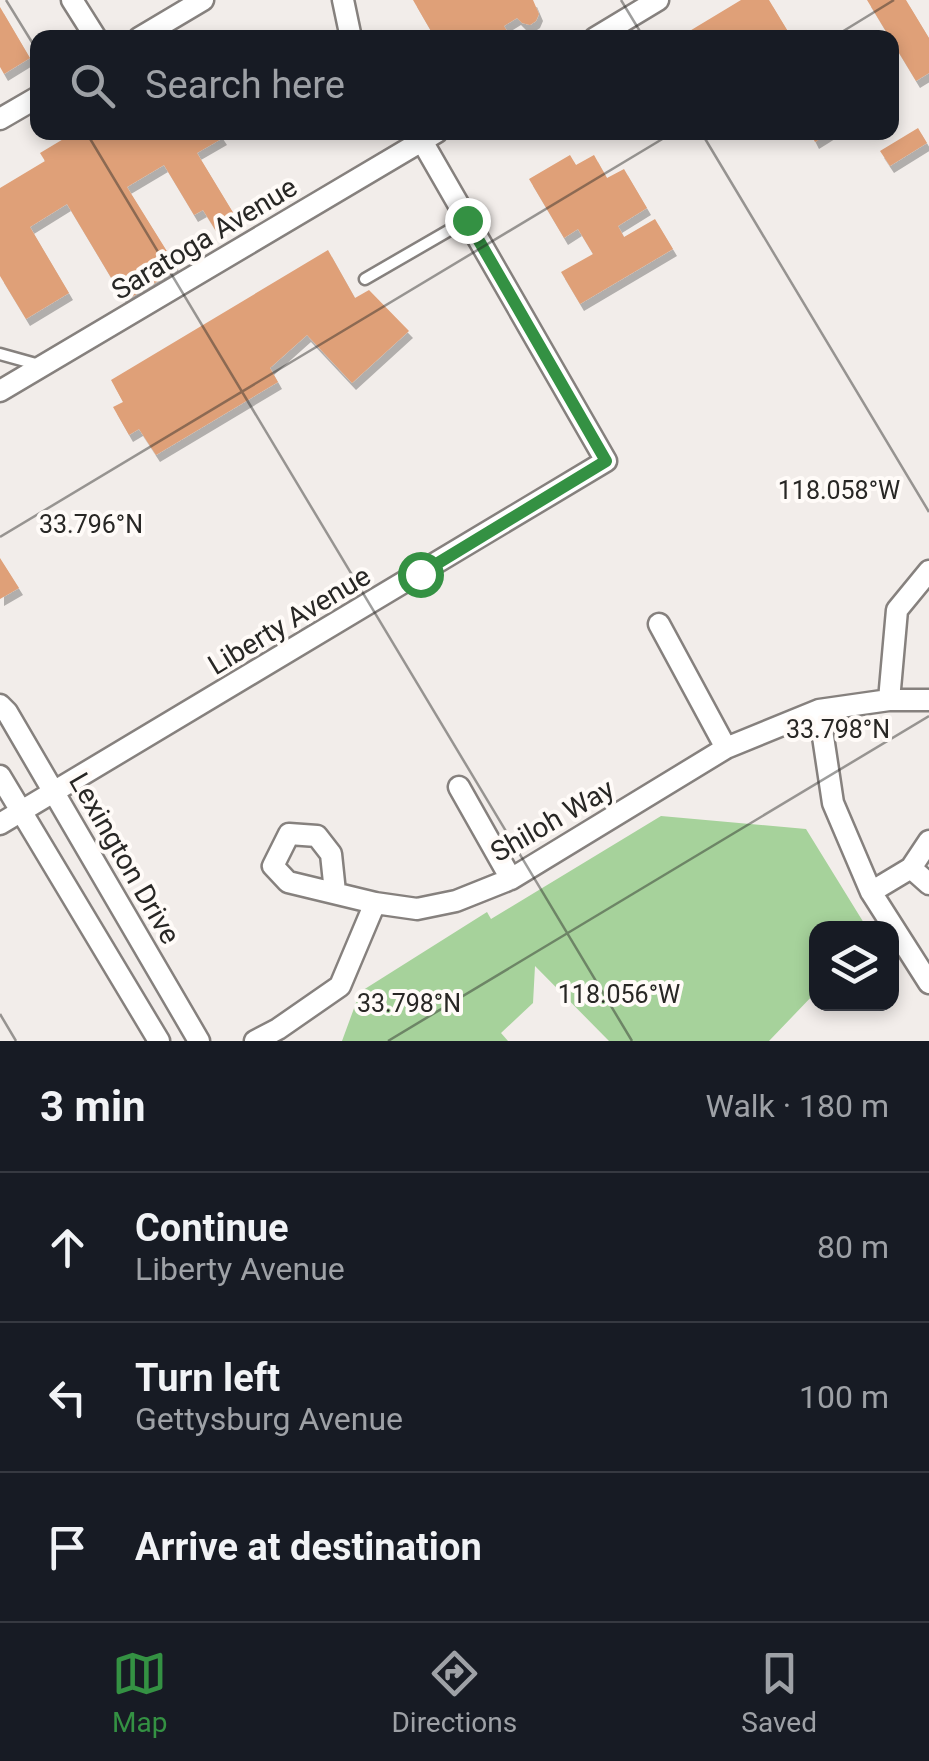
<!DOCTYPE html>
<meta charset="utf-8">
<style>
body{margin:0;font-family:Roboto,sans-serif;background:#20242c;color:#f1f3f6}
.controls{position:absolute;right:30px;bottom:30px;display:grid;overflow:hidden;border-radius:20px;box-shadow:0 5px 15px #0003}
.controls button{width:90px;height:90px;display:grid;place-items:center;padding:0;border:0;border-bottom:2px solid #363941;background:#171b24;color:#f1f3f6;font:50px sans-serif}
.stop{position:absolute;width:30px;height:30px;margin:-22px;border:8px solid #349143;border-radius:50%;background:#fff}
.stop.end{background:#349143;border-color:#fff;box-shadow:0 2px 10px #0008}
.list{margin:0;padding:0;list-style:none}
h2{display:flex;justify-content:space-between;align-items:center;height:130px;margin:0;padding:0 40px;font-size:42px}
h2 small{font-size:32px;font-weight:400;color:#9ea1a6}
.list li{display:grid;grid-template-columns:65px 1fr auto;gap:30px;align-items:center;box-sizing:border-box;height:150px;padding:0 40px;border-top:2px solid #363941}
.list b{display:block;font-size:38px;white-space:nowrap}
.list p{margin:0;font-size:32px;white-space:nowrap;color:#9ea1a6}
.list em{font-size:32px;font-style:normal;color:#9ea1a6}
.icon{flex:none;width:55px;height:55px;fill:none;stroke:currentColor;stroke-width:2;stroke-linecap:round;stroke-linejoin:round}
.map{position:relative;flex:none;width:929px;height:1041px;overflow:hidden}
.search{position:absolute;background:#171b24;box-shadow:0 5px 15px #0003;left:30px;right:30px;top:30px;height:110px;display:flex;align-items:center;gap:25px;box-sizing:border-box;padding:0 35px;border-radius:20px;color:#9ea1a6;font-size:38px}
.sheet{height:580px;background:#171b24}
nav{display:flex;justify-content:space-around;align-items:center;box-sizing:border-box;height:140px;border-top:2px solid #363941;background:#171b24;font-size:28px;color:#9ea1a6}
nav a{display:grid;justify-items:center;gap:5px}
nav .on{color:#349143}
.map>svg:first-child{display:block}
</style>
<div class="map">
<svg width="929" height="1041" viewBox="0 0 929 1041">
<defs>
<filter id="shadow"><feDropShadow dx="4" dy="7" stdDeviation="0" flood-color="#0004"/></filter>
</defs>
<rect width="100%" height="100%" fill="#f2edea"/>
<path fill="#a6d29b" d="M661 816 806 829 867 928H816V992L769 1041H609L535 966 533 1003 501 1033 508 1041H342L360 992 487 912 491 919Z"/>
<path fill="#dfa078" filter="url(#shadow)" d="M413 0H533L539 14 536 21 530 25 522 23 517 18 504 26 511 38H435Z
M741 0H769L792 38H753L750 34 744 38H678Z
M867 0H906L929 38V73L916 81Z
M0 7 30 58 4 74 0 67Z
M918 128 927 143 890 166 880 151Z
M75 132H219L223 138 197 153 237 219 216 231 203 210 194 215 164 165 127 187 178 269 125 301 67 204 30 227 69 293 26 319 0 276V188L45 161 40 153Z
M810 132H831L815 142Z
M570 155 576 165 594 155 607 178 624 169 647 208 618 226 624 237 655 219 673 249 580 304 561 272 593 254 578 229 564 238 529 179Z
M328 250 355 298 369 290 409 331 352 383 307 335 270 368 278 382 156 455 139 429 129 435 113 407 123 402 111 380Z
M0 558 19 588 0 599Z"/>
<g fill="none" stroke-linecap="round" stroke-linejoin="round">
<defs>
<path id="service" d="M365 279 467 220
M0 354 43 366"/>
<path id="minor" d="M72 0 96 38
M343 0 351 38
M139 38 203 0
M595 38 658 0
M0 119 38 97
M0 391 437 132
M659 624 726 748
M889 700 897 610 929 571
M0 705 7 712 199 1041
M819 710 833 803 871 892 929 983
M0 776 159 1041
M459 787 511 879
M0 824 606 461 422 141
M911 868 929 884
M335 892 331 854 317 836 289 834 273 866 288 882 375 903
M871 892 911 868 929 841
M255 1041 278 1029 340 986 375 903 417 909 456 901 511 879 726 748 819 710 889 700H929"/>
</defs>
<use href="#service" stroke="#86817e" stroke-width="15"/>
<use href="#minor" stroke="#86817e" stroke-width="25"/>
<use href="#service" stroke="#fff" stroke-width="10"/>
<use href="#minor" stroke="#fff" stroke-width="20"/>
</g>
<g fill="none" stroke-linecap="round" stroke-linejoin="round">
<path stroke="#349143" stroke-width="12" d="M420 574 606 461 467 220"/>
</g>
<path fill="none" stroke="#282725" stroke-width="2.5" stroke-opacity="0.45" d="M6 0 38 52M621 0 644 38M832 38 894 0M86 132 632 1041M701 132 929 512M0 537 674 132M0 1014 16 1041M388 1041 929 716"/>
<g text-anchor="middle" stroke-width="8" stroke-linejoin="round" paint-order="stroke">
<g font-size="28" fill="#282725" stroke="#fffbf8">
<text transform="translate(204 238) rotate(-31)" y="10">Saratoga Avenue</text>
<text transform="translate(289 620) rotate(-31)" y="10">Liberty Avenue</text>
<text transform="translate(552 820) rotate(-30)" y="10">Shiloh Way</text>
<text transform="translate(125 858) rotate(60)" y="10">Lexington Drive</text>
</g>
</g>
<g font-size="25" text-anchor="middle" fill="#282725" stroke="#fffbf8" stroke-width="8" stroke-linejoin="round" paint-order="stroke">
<text x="839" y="499">118.058°W</text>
<text x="91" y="533">33.796°N</text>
<text x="838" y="738">33.798°N</text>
<text x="619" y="1003">118.056°W</text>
<text x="409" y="1012">33.798°N</text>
</g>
</svg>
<div class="controls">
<button><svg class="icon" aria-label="layers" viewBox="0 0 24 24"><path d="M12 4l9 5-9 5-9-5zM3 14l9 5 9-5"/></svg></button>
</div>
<div class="stop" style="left:420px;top:574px"></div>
<div class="stop end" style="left:467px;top:220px"></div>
<div class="search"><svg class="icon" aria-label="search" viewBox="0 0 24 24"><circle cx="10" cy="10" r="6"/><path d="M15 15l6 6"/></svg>Search here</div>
</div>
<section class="sheet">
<h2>3 min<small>Walk · 180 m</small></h2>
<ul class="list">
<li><svg class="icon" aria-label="ahead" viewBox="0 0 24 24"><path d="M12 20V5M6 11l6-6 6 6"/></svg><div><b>Continue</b><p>Liberty Avenue</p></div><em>80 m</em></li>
<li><svg class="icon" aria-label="left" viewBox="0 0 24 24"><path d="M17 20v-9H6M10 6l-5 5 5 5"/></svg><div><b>Turn left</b><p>Gettysburg Avenue</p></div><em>100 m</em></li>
<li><svg class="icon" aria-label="arrive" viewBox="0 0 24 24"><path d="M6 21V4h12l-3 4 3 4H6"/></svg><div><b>Arrive at destination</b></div></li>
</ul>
</section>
<nav>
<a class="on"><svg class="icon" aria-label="map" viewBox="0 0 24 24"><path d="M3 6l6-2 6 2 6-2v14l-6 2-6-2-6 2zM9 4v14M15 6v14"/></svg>Map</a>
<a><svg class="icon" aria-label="directions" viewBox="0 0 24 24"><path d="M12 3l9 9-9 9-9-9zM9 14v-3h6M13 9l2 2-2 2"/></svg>Directions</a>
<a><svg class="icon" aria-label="saved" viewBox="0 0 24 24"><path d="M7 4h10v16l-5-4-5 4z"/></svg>Saved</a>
</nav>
